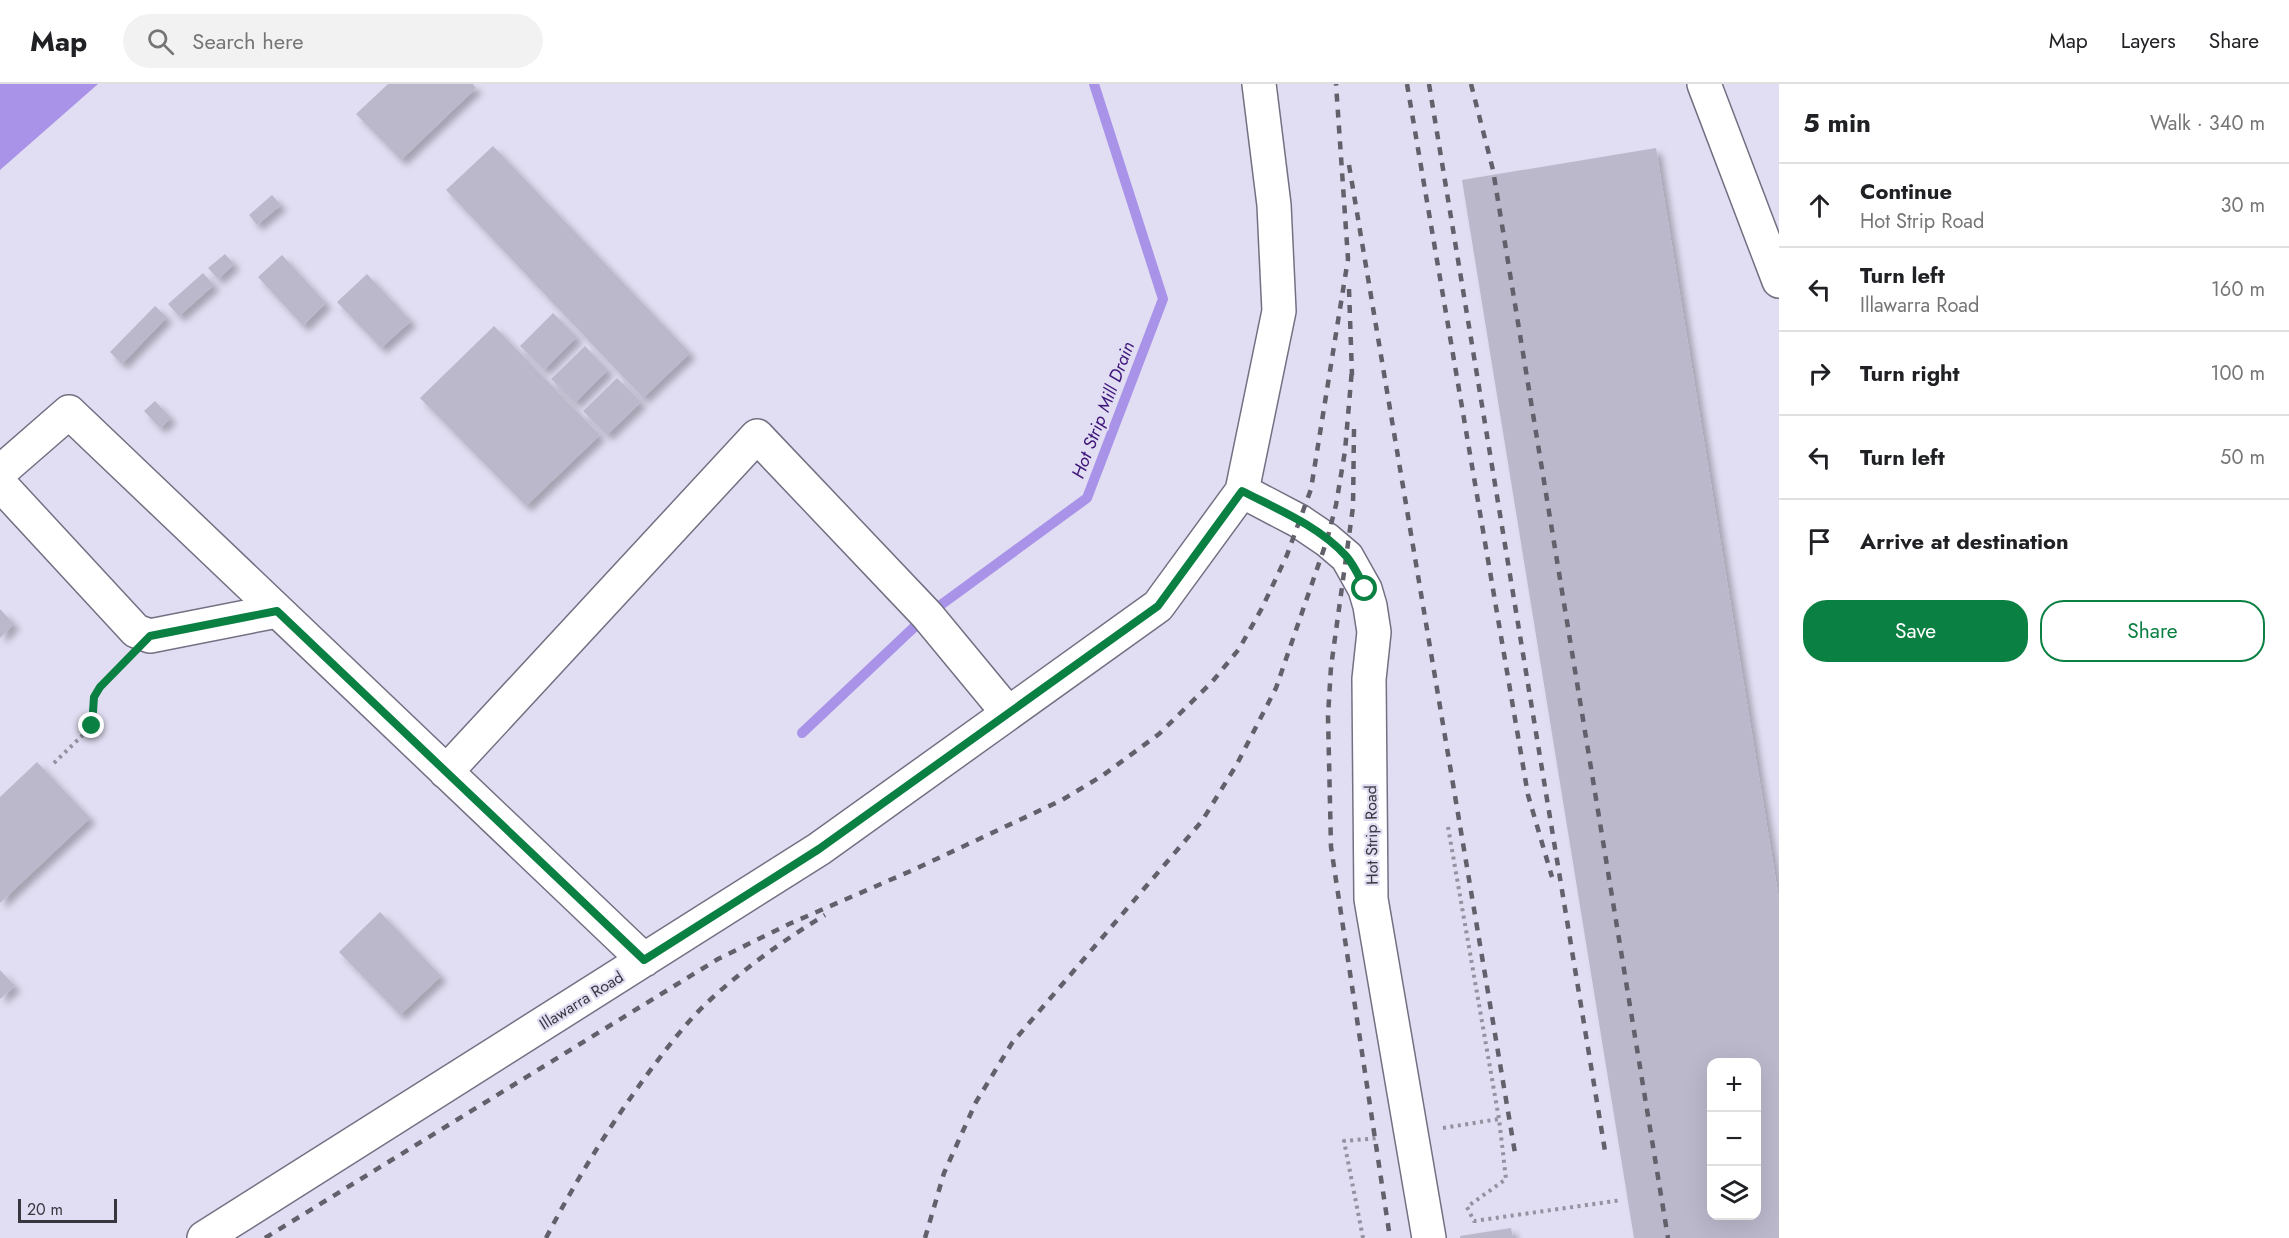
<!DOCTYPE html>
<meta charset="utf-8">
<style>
body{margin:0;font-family:Jost,sans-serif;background:#f2f2f2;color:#202124}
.controls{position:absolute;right:18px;bottom:18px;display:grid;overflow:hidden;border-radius:12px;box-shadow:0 6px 24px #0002}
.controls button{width:54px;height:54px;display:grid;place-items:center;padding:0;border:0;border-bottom:2px solid #e0e0e0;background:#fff;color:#202124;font:30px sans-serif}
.scale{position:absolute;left:18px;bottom:15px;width:99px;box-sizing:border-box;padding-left:6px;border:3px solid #38373f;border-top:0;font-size:16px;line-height:21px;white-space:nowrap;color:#38373f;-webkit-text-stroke:4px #e1ddf2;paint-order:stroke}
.stop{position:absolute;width:18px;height:18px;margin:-14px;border:4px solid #0b8043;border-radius:50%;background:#fff}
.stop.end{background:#0b8043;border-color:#fff;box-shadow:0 2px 6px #0008}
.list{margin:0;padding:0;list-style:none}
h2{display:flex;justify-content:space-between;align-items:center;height:78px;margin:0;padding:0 24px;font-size:26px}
h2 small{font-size:20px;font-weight:400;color:#757577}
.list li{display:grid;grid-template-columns:39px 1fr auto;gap:18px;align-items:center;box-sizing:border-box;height:84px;padding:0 24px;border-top:2px solid #e0e0e0}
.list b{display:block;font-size:22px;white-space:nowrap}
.list p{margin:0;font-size:20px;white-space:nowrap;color:#757577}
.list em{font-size:20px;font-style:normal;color:#757577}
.actions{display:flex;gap:12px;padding:18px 24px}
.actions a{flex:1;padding:14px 0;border:2px solid #0b8043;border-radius:24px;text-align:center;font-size:21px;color:#0b8043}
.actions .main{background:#0b8043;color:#fff}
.icon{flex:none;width:33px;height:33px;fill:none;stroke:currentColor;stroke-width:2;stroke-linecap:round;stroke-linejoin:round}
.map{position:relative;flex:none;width:1779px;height:1154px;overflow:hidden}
header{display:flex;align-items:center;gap:36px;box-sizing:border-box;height:84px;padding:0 30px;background:#fff;border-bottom:2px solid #e0e0e0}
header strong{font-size:28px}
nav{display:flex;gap:33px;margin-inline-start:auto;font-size:21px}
.search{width:420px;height:54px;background:#f2f2f2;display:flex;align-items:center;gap:15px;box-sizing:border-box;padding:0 21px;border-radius:33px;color:#757577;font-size:22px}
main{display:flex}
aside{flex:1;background:#fff}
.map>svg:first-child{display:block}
</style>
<header>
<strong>Map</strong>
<div class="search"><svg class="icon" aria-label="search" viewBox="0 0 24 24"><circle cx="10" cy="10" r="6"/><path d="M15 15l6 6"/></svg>Search here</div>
<nav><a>Map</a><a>Layers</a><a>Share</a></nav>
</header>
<main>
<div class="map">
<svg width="1779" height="1154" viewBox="0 0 1779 1154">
<defs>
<filter id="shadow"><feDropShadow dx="5.5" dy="5.5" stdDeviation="3" flood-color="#0004"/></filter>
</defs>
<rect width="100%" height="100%" fill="#e1ddf2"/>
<path fill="#a893e8" d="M0 0H98L0 86Z"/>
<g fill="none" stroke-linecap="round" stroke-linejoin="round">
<path stroke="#a893e8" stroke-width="10" d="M802 649 927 531 1087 414 1163 215 1094 0"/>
</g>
<path fill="#bcb8cc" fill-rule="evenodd" filter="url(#shadow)" d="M388 0H473L476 4 401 76 356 30Z
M493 62 690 269 643 314 446 106Z
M1656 64 1779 815V1154H1634L1462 96ZM1712 978H1756V1132H1712Z
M272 111 281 121 257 141 249 131Z
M225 170 234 180 218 195 208 184Z
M282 171 326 219 303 242 258 193Z
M203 189 214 201 179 232 168 220Z
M367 190 411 237 381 264 337 218Z
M155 222 167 233 122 280 110 268Z
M553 229 577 253 544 286 520 262Z
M494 242 600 351 526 422 420 314Z
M585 262 608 286 575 319 551 295Z
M617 294 641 318 607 351 583 327Z
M155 317 171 334 160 344 144 327Z
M0 525 14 540 0 554Z
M37 678 90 734 0 819V713Z
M380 828 441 892 400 931 339 868Z
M0 886 15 902 0 915Z
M1511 1144 1513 1154H1460V1152Z"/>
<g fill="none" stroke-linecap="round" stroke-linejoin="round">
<defs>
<path id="minor" d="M1704 0 1779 197
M0 388 69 328 644 876
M0 400 136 547 150 552 277 527
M1242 407 1299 437 1327 456 1347 473 1365 505 1370 522 1374 548 1369 595 1371 815 1429 1154
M446 688 757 352 927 531 1008 629
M204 1154 819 765 1158 522 1242 407 1279 227 1274 121 1259 0"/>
</defs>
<use href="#minor" stroke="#747083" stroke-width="36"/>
<path stroke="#9491a0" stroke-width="4" stroke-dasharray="3 4.5" stroke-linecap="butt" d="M54 679 92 642C94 606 99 603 124 579
M1448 743 1499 1035 1506 1095 1467 1123 1474 1137 1622 1116
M1443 1044 1499 1035
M1363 1154 1344 1057 1379 1054"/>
<use href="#minor" stroke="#fff" stroke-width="33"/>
<path stroke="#61606b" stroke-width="4.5" stroke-dasharray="8 8" stroke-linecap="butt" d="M1407 0 1528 711 1552 793
M1429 0 1606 1073
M1471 0 1493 86 1668 1154
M1349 81 1515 1069
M1349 205 1352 291
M1354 345 1353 423 1331 583 1328 632 1331 763 1390 1154
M265 1154 718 875 789 840 913 786 1062 716 1102 692 1159 650 1212 598 1239 565 1262 524 1287 471 1311 405 1348 175 1336 0
M546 1154C577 1094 612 1038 652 984 670 960 689 935 711 915 746 883 784 856 825 831
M925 1154 944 1089 976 1018 1012 959 1202 737 1237 680 1276 604 1327 456 1336 421 1345 367 1352 285"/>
</g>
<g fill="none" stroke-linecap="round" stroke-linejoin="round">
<path stroke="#0b8043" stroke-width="8" d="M92 642 94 613 100 603 150 552 277 527 644 876 819 765 1158 522 1242 407C1277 425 1319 442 1346 472 1354 481 1360 494 1365 505"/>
</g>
<g text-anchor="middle" stroke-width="4.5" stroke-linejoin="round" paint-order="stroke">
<g font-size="16" fill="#38373f" stroke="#e1ddf2">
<text transform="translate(1371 751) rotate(-91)" y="6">Hot Strip Road</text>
<text transform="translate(581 916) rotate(-32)" y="6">Illawarra Road</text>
</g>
<g font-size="18" font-style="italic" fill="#3e1579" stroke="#e1ddf2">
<text transform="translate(1103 326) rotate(-69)" y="6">Hot Strip Mill Drain</text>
</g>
</g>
</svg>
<div class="controls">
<button>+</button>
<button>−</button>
<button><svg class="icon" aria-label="layers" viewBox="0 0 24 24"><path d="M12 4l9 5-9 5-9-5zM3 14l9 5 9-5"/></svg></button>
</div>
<div class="scale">20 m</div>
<div class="stop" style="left:1365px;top:505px"></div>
<div class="stop end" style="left:92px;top:642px"></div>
</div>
<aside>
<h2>5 min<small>Walk · 340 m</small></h2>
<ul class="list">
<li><svg class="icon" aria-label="ahead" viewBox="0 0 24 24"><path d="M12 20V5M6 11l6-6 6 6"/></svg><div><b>Continue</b><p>Hot Strip Road</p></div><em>30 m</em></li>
<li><svg class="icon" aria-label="left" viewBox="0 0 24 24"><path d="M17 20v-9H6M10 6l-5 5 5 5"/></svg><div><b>Turn left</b><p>Illawarra Road</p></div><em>160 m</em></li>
<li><svg class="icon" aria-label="right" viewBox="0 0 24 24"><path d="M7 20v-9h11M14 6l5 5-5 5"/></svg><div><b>Turn right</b></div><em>100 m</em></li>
<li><svg class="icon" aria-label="left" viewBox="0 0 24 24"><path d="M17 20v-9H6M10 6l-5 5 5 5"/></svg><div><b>Turn left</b></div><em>50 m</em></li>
<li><svg class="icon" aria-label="arrive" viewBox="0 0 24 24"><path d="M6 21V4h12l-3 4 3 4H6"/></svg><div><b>Arrive at destination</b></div></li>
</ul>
<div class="actions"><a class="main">Save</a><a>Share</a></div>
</aside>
</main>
